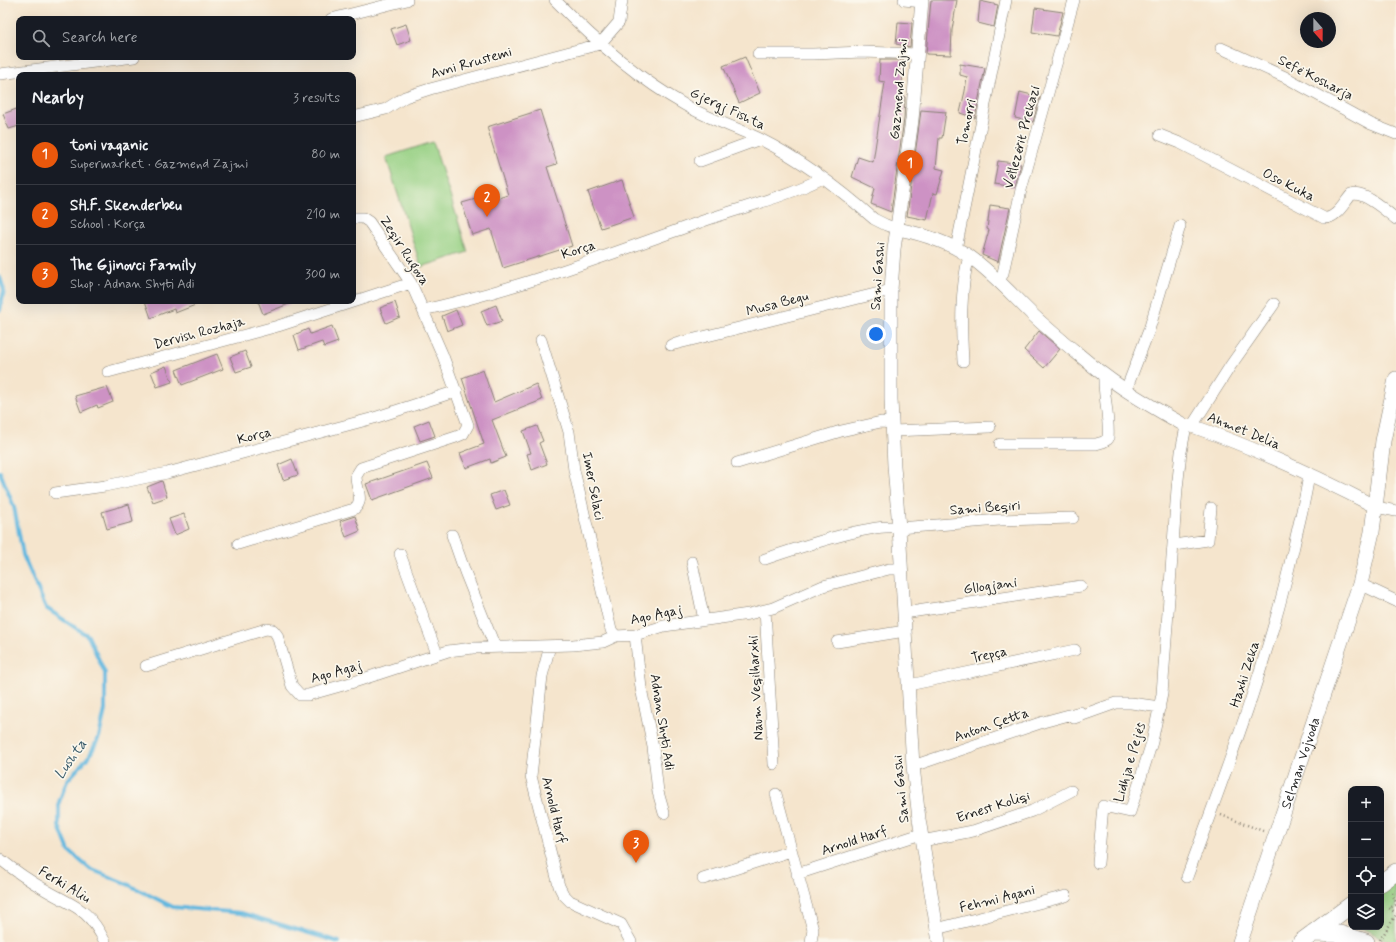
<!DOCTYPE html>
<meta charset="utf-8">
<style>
body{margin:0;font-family:Mynerve,sans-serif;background:#20242c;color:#f1f3f6}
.controls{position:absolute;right:12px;bottom:12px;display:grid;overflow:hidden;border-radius:8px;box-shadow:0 4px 16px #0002}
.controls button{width:36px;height:36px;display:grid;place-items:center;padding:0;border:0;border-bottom:1px solid #363941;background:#171b24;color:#f1f3f6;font:20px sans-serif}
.compass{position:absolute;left:1300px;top:12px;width:36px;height:36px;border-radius:50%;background:#171b24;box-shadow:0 4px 16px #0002;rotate:159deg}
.you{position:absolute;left:876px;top:334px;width:14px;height:14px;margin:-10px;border:3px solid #fff;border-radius:50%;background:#1a73e8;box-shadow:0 0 0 6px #1a73e833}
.badge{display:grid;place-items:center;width:26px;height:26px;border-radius:50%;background:#ea580c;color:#fff;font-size:13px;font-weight:700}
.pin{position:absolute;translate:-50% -33px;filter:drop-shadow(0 1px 2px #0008)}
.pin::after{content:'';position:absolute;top:21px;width:14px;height:12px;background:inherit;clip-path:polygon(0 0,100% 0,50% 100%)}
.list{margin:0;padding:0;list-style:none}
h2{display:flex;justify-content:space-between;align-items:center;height:52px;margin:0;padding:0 16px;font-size:17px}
h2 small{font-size:13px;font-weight:400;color:#9ea1a6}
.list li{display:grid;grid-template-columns:26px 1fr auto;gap:12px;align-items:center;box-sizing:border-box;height:60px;padding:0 16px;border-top:1px solid #363941}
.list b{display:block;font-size:15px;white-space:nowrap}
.list p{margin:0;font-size:13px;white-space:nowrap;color:#9ea1a6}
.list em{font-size:13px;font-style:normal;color:#9ea1a6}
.icon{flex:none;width:22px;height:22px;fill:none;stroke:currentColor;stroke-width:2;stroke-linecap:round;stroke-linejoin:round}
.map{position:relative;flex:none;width:1396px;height:942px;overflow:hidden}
.search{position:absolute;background:#171b24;box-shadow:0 4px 16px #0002;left:16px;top:16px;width:340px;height:44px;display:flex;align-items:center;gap:10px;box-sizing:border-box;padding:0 14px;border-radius:8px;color:#9ea1a6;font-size:15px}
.panel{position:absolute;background:#171b24;box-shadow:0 4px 16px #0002;left:16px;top:72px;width:340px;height:232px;border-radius:8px}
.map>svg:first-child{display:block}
</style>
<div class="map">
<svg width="1396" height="942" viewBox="0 0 1396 942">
<rect width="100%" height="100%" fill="#fbf7ec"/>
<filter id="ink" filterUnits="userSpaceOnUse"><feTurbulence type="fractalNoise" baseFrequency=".025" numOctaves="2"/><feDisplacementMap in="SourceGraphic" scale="8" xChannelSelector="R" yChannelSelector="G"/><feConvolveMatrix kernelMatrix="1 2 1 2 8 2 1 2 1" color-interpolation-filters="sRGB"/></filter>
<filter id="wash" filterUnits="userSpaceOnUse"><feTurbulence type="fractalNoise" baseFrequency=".012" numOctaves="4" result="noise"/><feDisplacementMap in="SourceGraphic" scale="16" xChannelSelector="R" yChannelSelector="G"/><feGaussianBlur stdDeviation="0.9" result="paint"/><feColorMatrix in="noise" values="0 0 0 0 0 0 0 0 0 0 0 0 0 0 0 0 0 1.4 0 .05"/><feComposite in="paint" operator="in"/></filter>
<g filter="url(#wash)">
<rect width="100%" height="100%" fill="#f5e5cd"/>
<path fill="#96d083" stroke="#597650" d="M433 142 468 252 421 267 386 157Z
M1396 882V942C1384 942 1371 931 1359 927H1381V893Z"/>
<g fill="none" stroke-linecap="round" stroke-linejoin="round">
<path stroke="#63b8df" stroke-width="4" d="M0 277 4 290 0 310
M0 472 14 507 23 555 46 608 88 636 105 673V710L99 737 90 755 67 781 59 802V826L69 851 90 869 125 883 173 907 241 913 339 942"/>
</g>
<g id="blocks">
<path fill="#cd92c4" d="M931 0H957L952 30 951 55 926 54Z
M980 1 998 5 994 27 978 23Z
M1035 8 1063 12 1057 36 1032 32Z
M898 22 912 23 910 47 896 44Z
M406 24 411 40 397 45 391 29Z
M745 57 760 93 739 103 723 66Z
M880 60H904L901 96 905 97 904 119 891 212 871 204 875 188 852 177 858 157 873 162 885 82 879 81Z
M960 64 985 68 975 118 960 113 965 91 967 77 960 75Z
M1020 92 1040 97 1033 122 1015 118Z
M19 108V126L9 129 3 114Z
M540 110 557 164 547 167 572 246 503 268 491 229 472 235 462 203 483 197 485 202 508 195 487 127Z
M921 110 946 112 942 138H939L936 168 944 170 937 194 933 193 927 220 907 216Z
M998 161 1021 164 1015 187 994 184Z
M622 180 634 217 601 228 588 192Z
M990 205 1010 208 998 262 982 255 989 230 987 229Z
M145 301H203V302L175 313 174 309 151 318Z
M258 301H294V302L263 314Z
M395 302 400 317 386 323 380 308Z
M496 305 502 321 487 326 481 311Z
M456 310 462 325 447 331 442 316Z
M332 326 338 342 324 347 322 342 299 350 294 335 308 329 310 334Z
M1039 331 1060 349 1044 368 1024 350Z
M245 351 251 367 236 372 230 357Z
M217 354 223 369 182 385 176 370Z
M166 366 172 382 157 387 151 372Z
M483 370 494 402 536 384 542 400 492 420 506 457 491 463 490 459 466 468 460 453 484 444 462 378Z
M107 387 113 402 98 408 97 405 81 412 75 396Z
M429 420 435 436 420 441 414 426Z
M537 426 543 441 539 443 547 464 532 470 527 454 531 453 523 431Z
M292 459 298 475 283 480 278 465Z
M427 463 433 478 372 500 366 484Z
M162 481 167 497 153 502 147 487Z
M504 490 510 505 496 510 490 495Z
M129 504 133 522 107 529 102 512Z
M184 514 189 529 175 535 169 519Z
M355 516 360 531 346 537 340 521Z"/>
</g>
</g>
<g filter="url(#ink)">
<use href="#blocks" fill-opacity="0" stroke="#888074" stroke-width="1"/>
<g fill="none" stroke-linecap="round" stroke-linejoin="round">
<defs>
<path id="minor" d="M555 0C594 40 637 78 685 105 709 119 735 127 760 139 802 160 839 188 874 219L886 225 898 229
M904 0 922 2
M331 19 407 0
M1221 48 1285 77 1371 124 1396 134
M758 54H813L863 52 918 54
M0 74 134 57
M353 117 386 109 405 97 430 89 600 44 619 22 622 0
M1160 135 1180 143 1324 218C1336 219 1344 203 1351 195 1363 190 1386 211 1396 219
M700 161 760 139
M956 249 1006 0
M999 282 1003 273 1021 190 1074 0
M423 310C519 289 611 254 703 221 743 207 785 197 823 178
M541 340 569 432 574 470 611 630 616 636
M671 345 891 290
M963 361C961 327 960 290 969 256
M108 372 278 326 411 283
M1126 390 1149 330 1180 226
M1192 426 1231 365 1274 304
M893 431 990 427
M1000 444H1096L1103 442 1108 439C1110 418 1103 396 1104 375
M737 463 841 431 881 422 892 423
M55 493 105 486 167 473 374 418 457 391
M1376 507 1396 511
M452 535 465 572 495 647
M238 544 354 509C365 501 356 488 356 476L361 468 456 437 463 434 468 425 443 356 411 283 369 222 363 218H353
M1174 545 1208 540 1211 508
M400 554 437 654
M765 559C792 550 876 521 899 528L1000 520 1073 518
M692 562 704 620
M1360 584 1396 601
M765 610 774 764
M904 613 1081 586
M635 635 641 688 653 747 658 792 664 813
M837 642 905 631
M550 646 542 676 531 776 559 886 563 894 570 901 621 924 631 942
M146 666 266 629 273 630 277 635 292 686 300 695H308L354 682 448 651 473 648 573 645 603 642 616 636 635 635 664 626 749 614 773 608 823 586 889 569H901
M909 685 1075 650
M1074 718 1116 703H1131L1160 707
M913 766 1043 722 1080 712
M776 794 813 930 811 942
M922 841 973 831 1032 811 1071 791
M0 859C14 870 28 880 44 889 74 907 88 907 105 942
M1098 863 1103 806 1130 812 1152 742 1162 694 1177 489 1181 452 1186 426
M797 874 921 834
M1187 877C1227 768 1269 660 1294 546 1299 522 1306 498 1309 474
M703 879 791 851
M936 929 1066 896"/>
<path id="tertiary" d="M922 0 912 120 894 249 891 290V399L894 466 899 528 913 766 919 819 939 942
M898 229C922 234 948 242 969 256 993 273 1013 296 1034 316 1051 332 1071 348 1089 363 1119 388 1152 407 1186 426H1192C1255 448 1316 476 1376 507"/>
<g id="secondary">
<path id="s1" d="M1240 942 1360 584 1372 532 1383 441 1396 379"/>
</g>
<path id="primary" d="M1381 883 1396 872
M1313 933 1340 934 1366 942
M1301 942 1351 905"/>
</defs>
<use href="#minor" stroke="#888074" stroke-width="12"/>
<use href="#tertiary" stroke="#888074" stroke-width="14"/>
<use href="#secondary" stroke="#888074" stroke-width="16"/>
<use href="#primary" stroke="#888074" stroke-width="18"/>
<path stroke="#888074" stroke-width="2.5" stroke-dasharray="1 3" stroke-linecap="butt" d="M1221 815 1263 831
M1392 893 1396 902
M1396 905 1389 908 1396 913
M1380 940 1396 915"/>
<use href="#minor" stroke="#fff" stroke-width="11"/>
<use href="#tertiary" stroke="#fff" stroke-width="13"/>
<use href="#secondary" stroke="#fff" stroke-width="15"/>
<use href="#primary" stroke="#fff" stroke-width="17"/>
</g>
</g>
<g text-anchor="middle" stroke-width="3.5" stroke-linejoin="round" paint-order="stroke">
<g font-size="14" fill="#1c1c1c" stroke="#fbf7ec">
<text transform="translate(471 62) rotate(-16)" y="5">Avni Rrustemi</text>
<text transform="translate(1316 77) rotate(27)" y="5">Sefë Kosharja</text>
<text transform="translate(898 89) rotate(-85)" y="5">Gazmend Zajmi</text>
<text transform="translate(728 108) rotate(25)" y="5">Gjergj Fishta</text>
<text transform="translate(966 122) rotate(-78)" y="5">Tomorri</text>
<text transform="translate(1021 137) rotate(-75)" y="5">Vëllezërit Prekazi</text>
<text transform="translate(1289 184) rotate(27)" y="5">Oso Kuka</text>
<text transform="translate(578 249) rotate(-18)" y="5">Korça</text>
<text transform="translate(405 250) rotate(57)" y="5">Zeqir Rugova</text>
<text transform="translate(877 276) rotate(-86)" y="5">Sami Gashi</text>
<text transform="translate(777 303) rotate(-15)" y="5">Musa Begu</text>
<text transform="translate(199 332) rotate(-15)" y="5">Dervish Rozhaja</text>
<text transform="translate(1244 430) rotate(22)" y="5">Ahmet Delia</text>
<text transform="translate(254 435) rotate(-14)" y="5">Korça</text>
<text transform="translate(594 486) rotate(79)" y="5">Imer Selaci</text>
<text transform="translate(985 507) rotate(-4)" y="5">Sami Beqiri</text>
<text transform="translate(990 585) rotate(-8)" y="5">Gllogjani</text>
<text transform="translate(656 614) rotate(-12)" y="5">Ago Agaj</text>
<text transform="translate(989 654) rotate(-12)" y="5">Trepça</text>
<text transform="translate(336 671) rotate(-16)" y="5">Ago Agaj</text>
<text transform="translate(1244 674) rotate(-72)" y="5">Haxhi Zeka</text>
<text transform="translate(755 688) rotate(-93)" y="5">Naum Veqilharxhi</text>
<text transform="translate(663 722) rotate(81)" y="5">Adnan Shyti Adi</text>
<text transform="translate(991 724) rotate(-19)" y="5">Anton Çetta</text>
<text transform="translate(1129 762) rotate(-74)" y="5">Lidhja e Pejës</text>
<text dy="5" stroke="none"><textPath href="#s1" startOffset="189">Selman Vojvoda</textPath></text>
<text transform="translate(900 789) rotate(-96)" y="5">Sami Gashi</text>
<text transform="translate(993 806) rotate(-18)" y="5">Ernest Koliqi</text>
<text transform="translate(555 810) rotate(76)" y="5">Arnold Harf</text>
<text transform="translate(854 840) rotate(-18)" y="5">Arnold Harf</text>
<text transform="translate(65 884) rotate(31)" y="5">Ferki Aliu</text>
<text transform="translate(997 898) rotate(-14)" y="5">Fehmi Agani</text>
</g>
<g font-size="15" font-style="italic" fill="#385a6a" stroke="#fbf7ec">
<text transform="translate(70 759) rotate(-55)" y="5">Lushta</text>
</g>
</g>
</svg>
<div class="controls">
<button>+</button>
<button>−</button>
<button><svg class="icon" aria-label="locate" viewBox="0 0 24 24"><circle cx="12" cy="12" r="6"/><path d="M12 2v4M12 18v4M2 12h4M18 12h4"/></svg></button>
<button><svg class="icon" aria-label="layers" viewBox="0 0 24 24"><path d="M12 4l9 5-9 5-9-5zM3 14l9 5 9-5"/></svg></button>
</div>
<svg class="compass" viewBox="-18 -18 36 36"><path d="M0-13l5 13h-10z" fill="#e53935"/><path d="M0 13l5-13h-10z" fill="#9ea1a6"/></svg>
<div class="you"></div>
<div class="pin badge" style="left:910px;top:183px">1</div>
<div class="pin badge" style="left:487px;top:217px">2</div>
<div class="pin badge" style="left:636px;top:863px">3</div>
<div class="search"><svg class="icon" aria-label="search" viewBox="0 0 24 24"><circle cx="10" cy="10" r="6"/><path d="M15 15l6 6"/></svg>Search here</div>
<section class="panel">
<h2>Nearby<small>3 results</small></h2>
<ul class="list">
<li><span class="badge">1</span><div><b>toni vaganic</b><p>Supermarket · Gazmend Zajmi</p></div><em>80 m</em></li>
<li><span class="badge">2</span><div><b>SH.F. Skenderbeu</b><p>School · Korça</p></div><em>210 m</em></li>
<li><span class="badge">3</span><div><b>The Gjinovci Family</b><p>Shop · Adnan Shyti Adi</p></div><em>300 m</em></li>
</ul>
</section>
</div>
